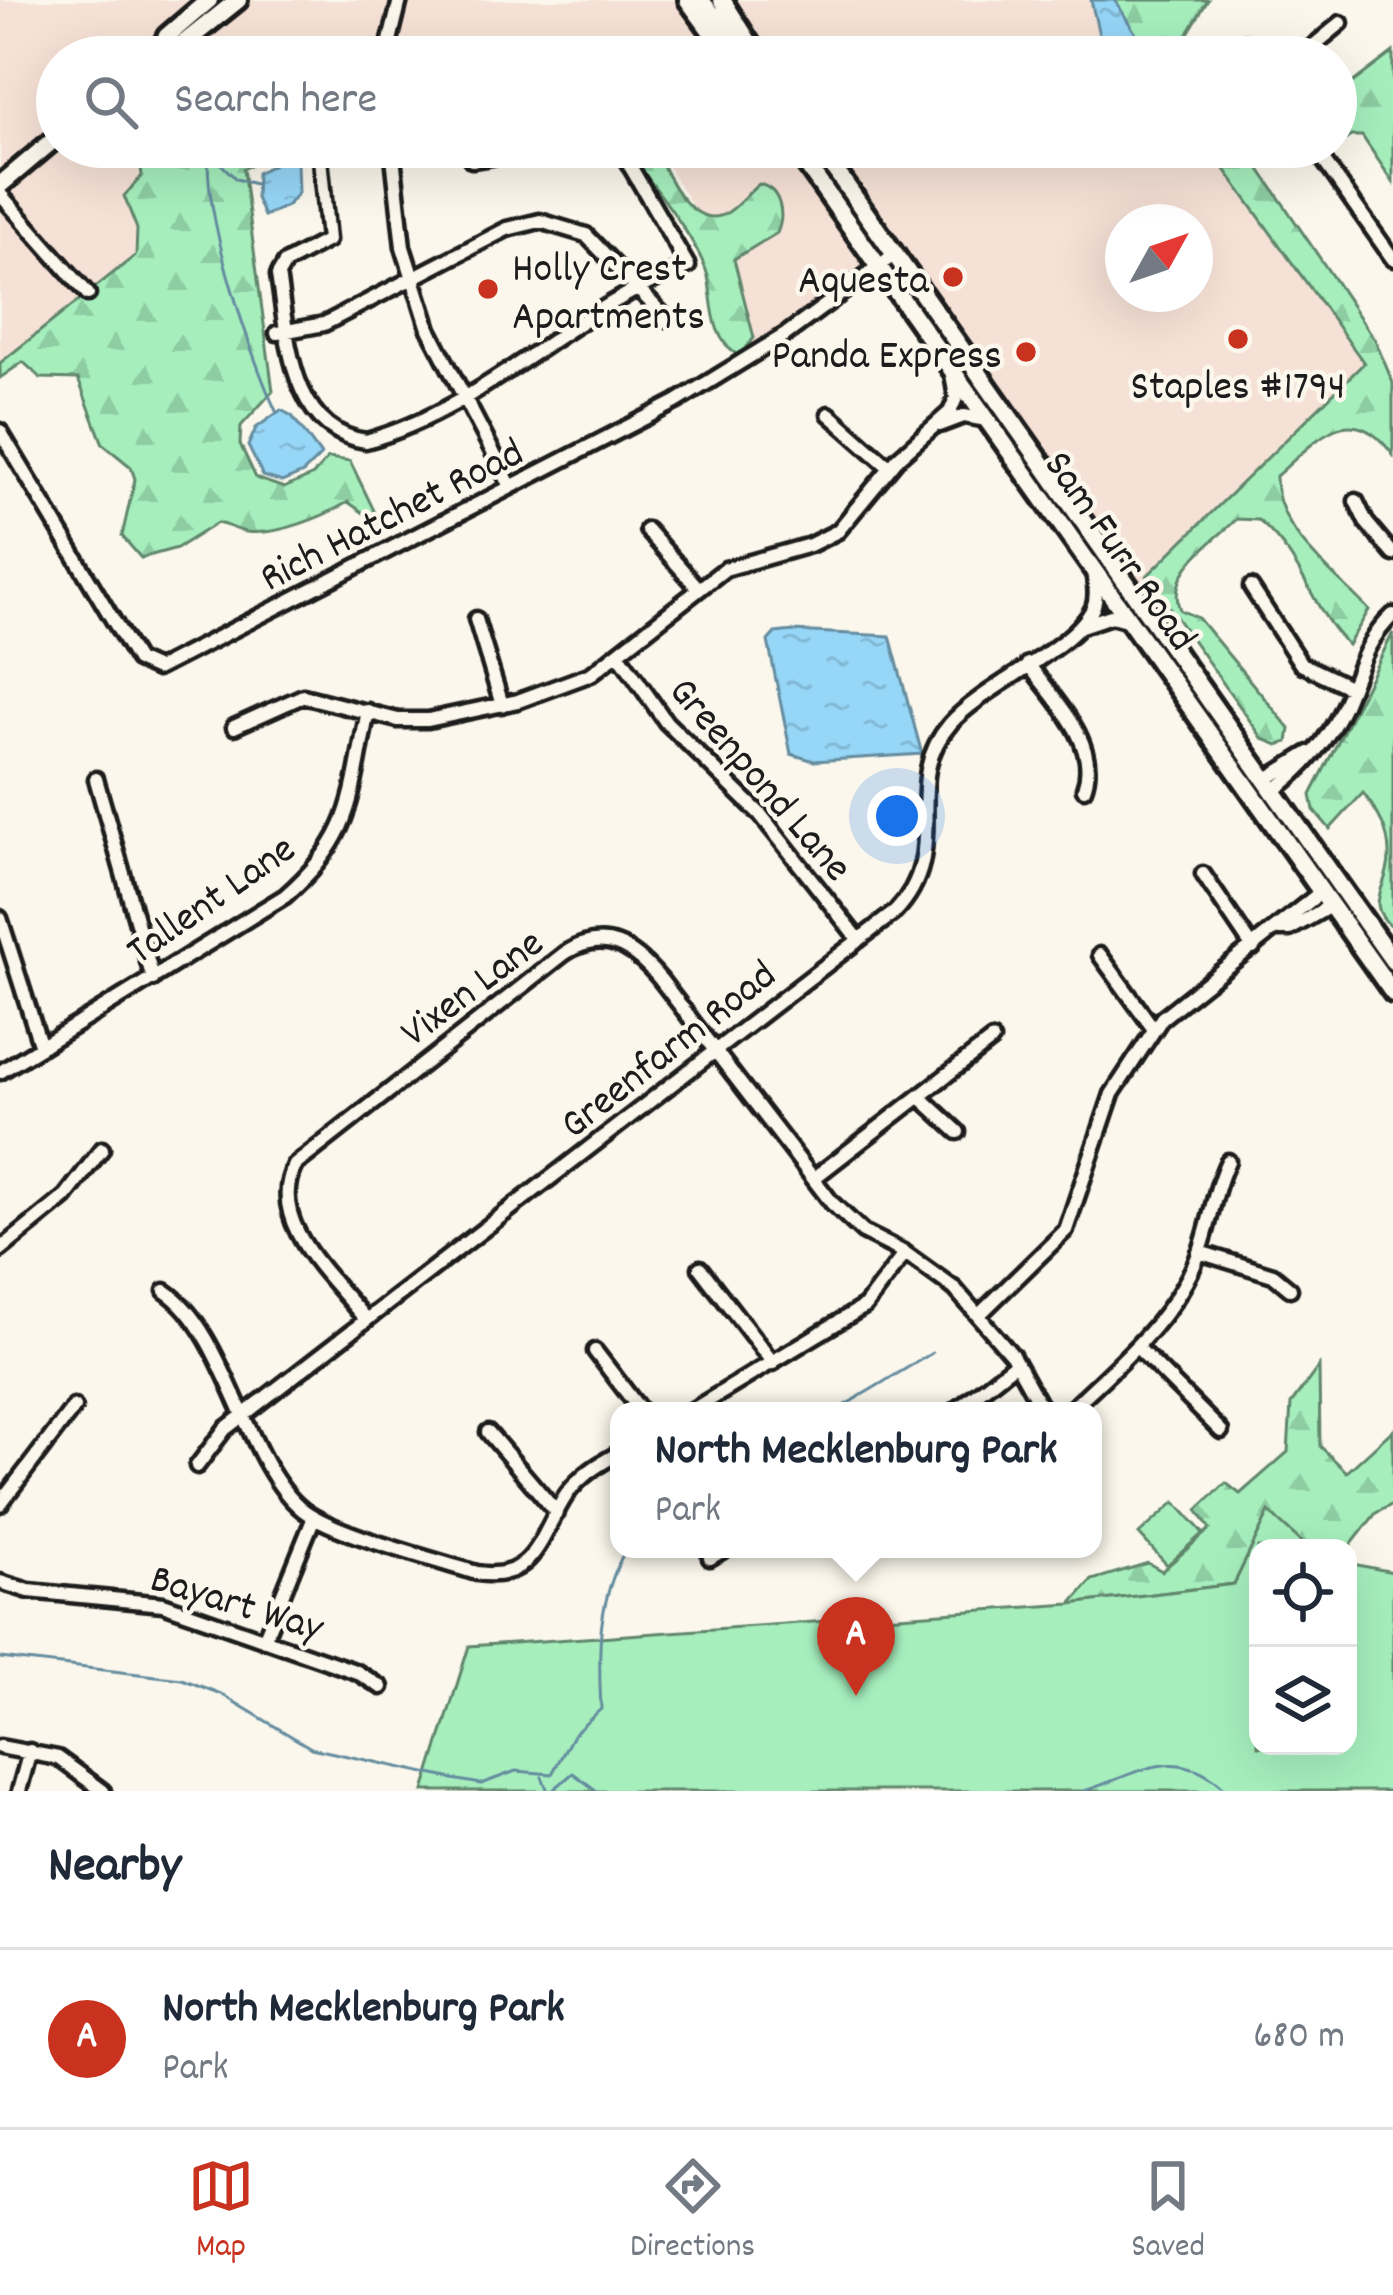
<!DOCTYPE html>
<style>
body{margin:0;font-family:Dekko,sans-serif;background:#f2f2f3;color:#1f2937}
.controls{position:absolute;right:36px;bottom:36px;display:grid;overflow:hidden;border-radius:24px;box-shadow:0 12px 48px #0002}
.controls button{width:108px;height:108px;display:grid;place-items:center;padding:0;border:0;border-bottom:3px solid #e0e1e3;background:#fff;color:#1f2937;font:60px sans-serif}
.compass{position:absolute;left:1105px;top:204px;width:108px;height:108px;border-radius:50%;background:#fff;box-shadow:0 12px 48px #0002;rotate:50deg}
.you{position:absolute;left:897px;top:816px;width:42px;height:42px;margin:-30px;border:9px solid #fff;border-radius:50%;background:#1a73e8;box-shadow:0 0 0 18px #1a73e833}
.badge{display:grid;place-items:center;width:78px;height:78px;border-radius:50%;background:#c8321e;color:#fff;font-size:39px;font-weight:700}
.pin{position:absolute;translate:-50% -99px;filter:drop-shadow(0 3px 6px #0008)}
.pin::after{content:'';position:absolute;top:63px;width:42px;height:36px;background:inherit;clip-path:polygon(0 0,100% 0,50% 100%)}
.popup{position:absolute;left:610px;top:1402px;width:492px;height:156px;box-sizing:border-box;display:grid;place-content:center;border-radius:24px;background:#fff;filter:drop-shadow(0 3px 9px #0005);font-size:39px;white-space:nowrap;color:#747a83}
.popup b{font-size:45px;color:#1f2937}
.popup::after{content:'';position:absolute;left:50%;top:100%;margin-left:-24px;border:24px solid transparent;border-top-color:#fff}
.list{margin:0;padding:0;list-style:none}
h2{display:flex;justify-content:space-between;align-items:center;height:156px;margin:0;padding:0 48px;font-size:51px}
h2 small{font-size:39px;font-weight:400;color:#747a83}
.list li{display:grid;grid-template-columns:78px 1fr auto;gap:36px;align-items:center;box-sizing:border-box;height:180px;padding:0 48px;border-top:3px solid #e0e1e3}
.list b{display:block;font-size:45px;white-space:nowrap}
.list p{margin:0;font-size:39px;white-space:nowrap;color:#747a83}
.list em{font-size:39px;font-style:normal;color:#747a83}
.icon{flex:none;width:66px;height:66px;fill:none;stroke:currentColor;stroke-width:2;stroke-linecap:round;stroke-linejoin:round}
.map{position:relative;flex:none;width:1393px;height:1791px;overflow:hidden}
.search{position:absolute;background:#fff;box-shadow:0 12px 48px #0002;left:36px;right:36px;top:36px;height:132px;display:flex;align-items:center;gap:30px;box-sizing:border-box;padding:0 42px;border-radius:66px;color:#747a83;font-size:45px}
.sheet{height:336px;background:#fff}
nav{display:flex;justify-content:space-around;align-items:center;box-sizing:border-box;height:168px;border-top:3px solid #e0e1e3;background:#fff;font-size:33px;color:#747a83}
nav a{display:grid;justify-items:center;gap:6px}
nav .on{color:#c8321e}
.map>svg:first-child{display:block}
</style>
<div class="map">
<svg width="1393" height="1791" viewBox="0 0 1393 1791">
<defs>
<pattern id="forest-firs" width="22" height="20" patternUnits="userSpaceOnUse" patternTransform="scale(3)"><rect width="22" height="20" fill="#a6efbd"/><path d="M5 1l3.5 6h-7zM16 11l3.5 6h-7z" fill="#8ecca2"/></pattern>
<pattern id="water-ripples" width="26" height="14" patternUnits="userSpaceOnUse" patternTransform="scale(3)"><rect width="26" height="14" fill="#96d6f7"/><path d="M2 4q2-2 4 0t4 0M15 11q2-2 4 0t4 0" fill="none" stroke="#81b7d3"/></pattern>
</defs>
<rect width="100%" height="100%" fill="#fbf7ec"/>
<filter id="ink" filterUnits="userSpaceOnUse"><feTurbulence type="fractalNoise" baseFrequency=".00833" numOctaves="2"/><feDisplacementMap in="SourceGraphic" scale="24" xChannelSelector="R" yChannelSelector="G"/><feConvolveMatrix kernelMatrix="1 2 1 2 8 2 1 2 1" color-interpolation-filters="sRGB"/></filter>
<g filter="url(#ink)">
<path fill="#f6e1d6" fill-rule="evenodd" d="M0 0H1114L1150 57H57V147H271L0 363Z
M656 147H1209L1364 363 1131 591 895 255 755 354 721 252ZM1123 222H1195V294H1123Z"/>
<path fill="url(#forest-firs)" stroke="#61866c" stroke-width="3" d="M1114 0H1208L1184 40 1187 57H1150Z
M1393 52V182L1362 136H1351L1336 146V95Z
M216 147H285L243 169 273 391 241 426 240 444 256 478 284 488 313 475 328 458 350 461 381 525 348 502C323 517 277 536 246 532 237 530 227 525 217 523L177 548 141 558 122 536 135 479 131 467 103 444 78 379 41 378 23 362 0 378V363L136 255 137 229 124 196 142 176 139 149Z
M624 147H656C663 171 690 228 723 215 737 209 747 193 759 184 781 189 785 215 777 233L734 259 754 338 739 356C712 340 713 308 709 282 705 248 646 176 624 147Z
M1209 147H1245L1375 340 1393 383V455C1350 395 1317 441 1276 476 1275 532 1334 572 1369 610L1348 645C1310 608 1304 558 1258 520L1237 519C1212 543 1165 572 1180 610L1198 618 1290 729 1288 742 1278 745 1263 739 1147 576 1364 363Z
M1393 633V928C1362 903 1389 888 1389 857 1390 832 1378 812 1363 793L1330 829 1314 810 1311 795Z
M1319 1366 1320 1446 1347 1472 1393 1430V1504L1376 1513 1348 1549 1308 1548 1269 1513 1235 1584 1071 1604 1092 1580 1148 1563 1162 1571 1210 1529 1197 1510 1226 1483 1240 1494 1288 1452 1291 1404Z"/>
<path fill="#a6efbd" stroke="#61866c" stroke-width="3" d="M1175 1502 1203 1533 1167 1565 1139 1534Z
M1269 1512 1308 1548H1258V1746H1348V1563L1393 1572V1791H424L469 1646 1071 1604 1234 1584Z"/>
<path fill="url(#water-ripples)" stroke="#658c9f" stroke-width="3" d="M1091 0H1115L1150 57H1104Z
M291 155 297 161 298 193 287 206 264 216 256 198 257 173Z
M281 410 292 416 321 455 303 473 282 482 263 476 248 446 256 428Z
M793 631 890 636 922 754 814 761 791 754 768 641 775 633Z"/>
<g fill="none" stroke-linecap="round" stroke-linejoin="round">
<path stroke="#658c9f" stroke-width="3" d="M209 152C202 209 250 356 276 411
M210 153 236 179 255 184
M835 1411 932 1353
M0 1658 182 1679 221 1694 311 1748 453 1779 481 1784 516 1771 552 1774 573 1735 601 1709C598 1651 597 1601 626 1549
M542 1777 548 1791
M552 1791 573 1773 597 1791
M1084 1791C1139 1774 1177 1741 1228 1791"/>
<defs>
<path id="minor" d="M1244 42 1250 57
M386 57 400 0
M1300 57 1341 23
M334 147 320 158 328 240 285 263 278 275C288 336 289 430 366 441 486 408 573 308 688 266L619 147
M392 147 403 247 429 329 511 487
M462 147 472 160 556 147
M1314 147 1393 259
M0 194 88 294
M277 333 324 324 507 229 540 221 586 235 667 319
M829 414 889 467
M940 425 964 416 987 420
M0 431 137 660 157 669 676 402 785 335 895 254
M1356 501 1366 522 1393 554
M647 530 699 589
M1251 587 1301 664 1351 688
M476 619 502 705
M1081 626 1111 616 1130 621
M620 656 666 722 760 814 859 940
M1028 664C1053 698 1101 744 1084 789
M234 727 303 696 398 720H428L518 701 591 674 725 569 810 545 838 531 898 458 950 412 956 398 952 374
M96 779 153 979
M1265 780 1309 753
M1273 791C1302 771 1329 739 1344 705 1359 671 1365 641 1393 615
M1203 874 1253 948
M0 918 41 1047
M1279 929H1290L1330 906
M1100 955 1153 1028
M0 1072 285 896C355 835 350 797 368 711
M920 1097 958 1132
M814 1178 992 1040
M0 1250 65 1197 102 1149
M1199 1252 1273 1275 1290 1289
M700 1268 773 1363
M165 1291C227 1332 245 1464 303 1510 334 1534 436 1560 477 1573 537 1583 541 1532 567 1494 581 1475 599 1464 619 1453
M980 1314 1066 1230 1112 1094 1162 1018 1321 892
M366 1320C333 1278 265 1222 295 1165L565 953C605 928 633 947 660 979L832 1203 863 1232 905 1253 955 1289 1012 1355 1043 1411
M1137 1347 1221 1431
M595 1351 641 1411
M691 1411 865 1306 905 1253
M955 1411 1016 1363
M1069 1411C1119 1363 1175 1319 1200 1251 1211 1221 1214 1189 1228 1161
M488 1432 557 1513
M197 1466 225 1429 895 912C955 849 898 784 950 724 983 686 1074 649 1093 608 1098 597 1095 583 1093 572
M0 1504 74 1407
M710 1558 725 1549
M0 1582 29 1591 163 1604 357 1672 381 1687
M264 1640 314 1517
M0 1747 58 1758 103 1791
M19 1791 30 1751"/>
<path id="major" d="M688 0 730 57
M700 0 749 57
M722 0 757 55
M162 50 178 48 238 0
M157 55 167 36 209 0
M794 147 1393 993
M819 147 1393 961
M0 185 57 137"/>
</defs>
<use href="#minor" stroke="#1c1c1c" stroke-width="21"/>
<use href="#major" stroke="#1c1c1c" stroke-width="26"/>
<use href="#minor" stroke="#fbf7ec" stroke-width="12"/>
<use href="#major" stroke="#fbf7ec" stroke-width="16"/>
</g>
</g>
<g fill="#c8321e" stroke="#fbf7ec" stroke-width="4.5">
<circle cx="953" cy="277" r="12"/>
<circle cx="488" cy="289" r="12"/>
<circle cx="1238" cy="339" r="12"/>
<circle cx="1026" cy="352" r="12"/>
</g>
<g text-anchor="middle" stroke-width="9" stroke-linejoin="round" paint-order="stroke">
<g font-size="42" fill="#1c1c1c" stroke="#fbf7ec" text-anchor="end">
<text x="512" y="280" text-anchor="start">Holly Crest<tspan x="512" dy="48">Apartments</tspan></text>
<text x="929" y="292">Aquesta</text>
<text x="1002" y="367">Panda Express</text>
<text x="1238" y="398" text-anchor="middle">Staples #1794</text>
</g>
<g font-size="42" fill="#1c1c1c" stroke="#fbf7ec">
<text transform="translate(390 512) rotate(-27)" y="15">Rich Hatchet Road</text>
<text transform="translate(1123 549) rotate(55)" y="15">Sam Furr Road</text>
<text transform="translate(763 777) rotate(49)" y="15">Greenpond Lane</text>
<text transform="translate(209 897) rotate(-35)" y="15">Tallent Lane</text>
<text transform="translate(470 985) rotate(-37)" y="15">Vixen Lane</text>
<text transform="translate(666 1047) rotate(-38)" y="15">Greenfarm Road</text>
<text transform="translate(238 1600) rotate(17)" y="15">Bayart Way</text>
</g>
</g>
</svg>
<div class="controls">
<button><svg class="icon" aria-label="locate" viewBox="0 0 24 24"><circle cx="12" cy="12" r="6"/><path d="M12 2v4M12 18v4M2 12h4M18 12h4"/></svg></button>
<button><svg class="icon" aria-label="layers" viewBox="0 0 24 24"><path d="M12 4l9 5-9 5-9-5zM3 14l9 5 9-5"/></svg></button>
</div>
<svg class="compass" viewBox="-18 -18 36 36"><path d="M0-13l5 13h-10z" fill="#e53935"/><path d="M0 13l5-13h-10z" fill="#747a83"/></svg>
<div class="you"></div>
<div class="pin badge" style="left:856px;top:1696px">A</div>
<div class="popup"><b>North Mecklenburg Park</b>Park</div>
<div class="search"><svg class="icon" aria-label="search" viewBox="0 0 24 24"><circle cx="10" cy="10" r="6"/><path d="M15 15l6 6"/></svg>Search here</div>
</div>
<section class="sheet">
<h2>Nearby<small></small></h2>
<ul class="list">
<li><span class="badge">A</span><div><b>North Mecklenburg Park</b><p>Park</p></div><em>680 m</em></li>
</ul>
</section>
<nav>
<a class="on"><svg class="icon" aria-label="map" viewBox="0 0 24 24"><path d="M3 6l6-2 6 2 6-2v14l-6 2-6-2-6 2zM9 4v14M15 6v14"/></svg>Map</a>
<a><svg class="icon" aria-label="directions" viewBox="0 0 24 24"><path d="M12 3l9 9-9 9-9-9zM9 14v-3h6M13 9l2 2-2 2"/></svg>Directions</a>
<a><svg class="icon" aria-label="saved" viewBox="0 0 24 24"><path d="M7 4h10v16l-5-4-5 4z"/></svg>Saved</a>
</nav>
